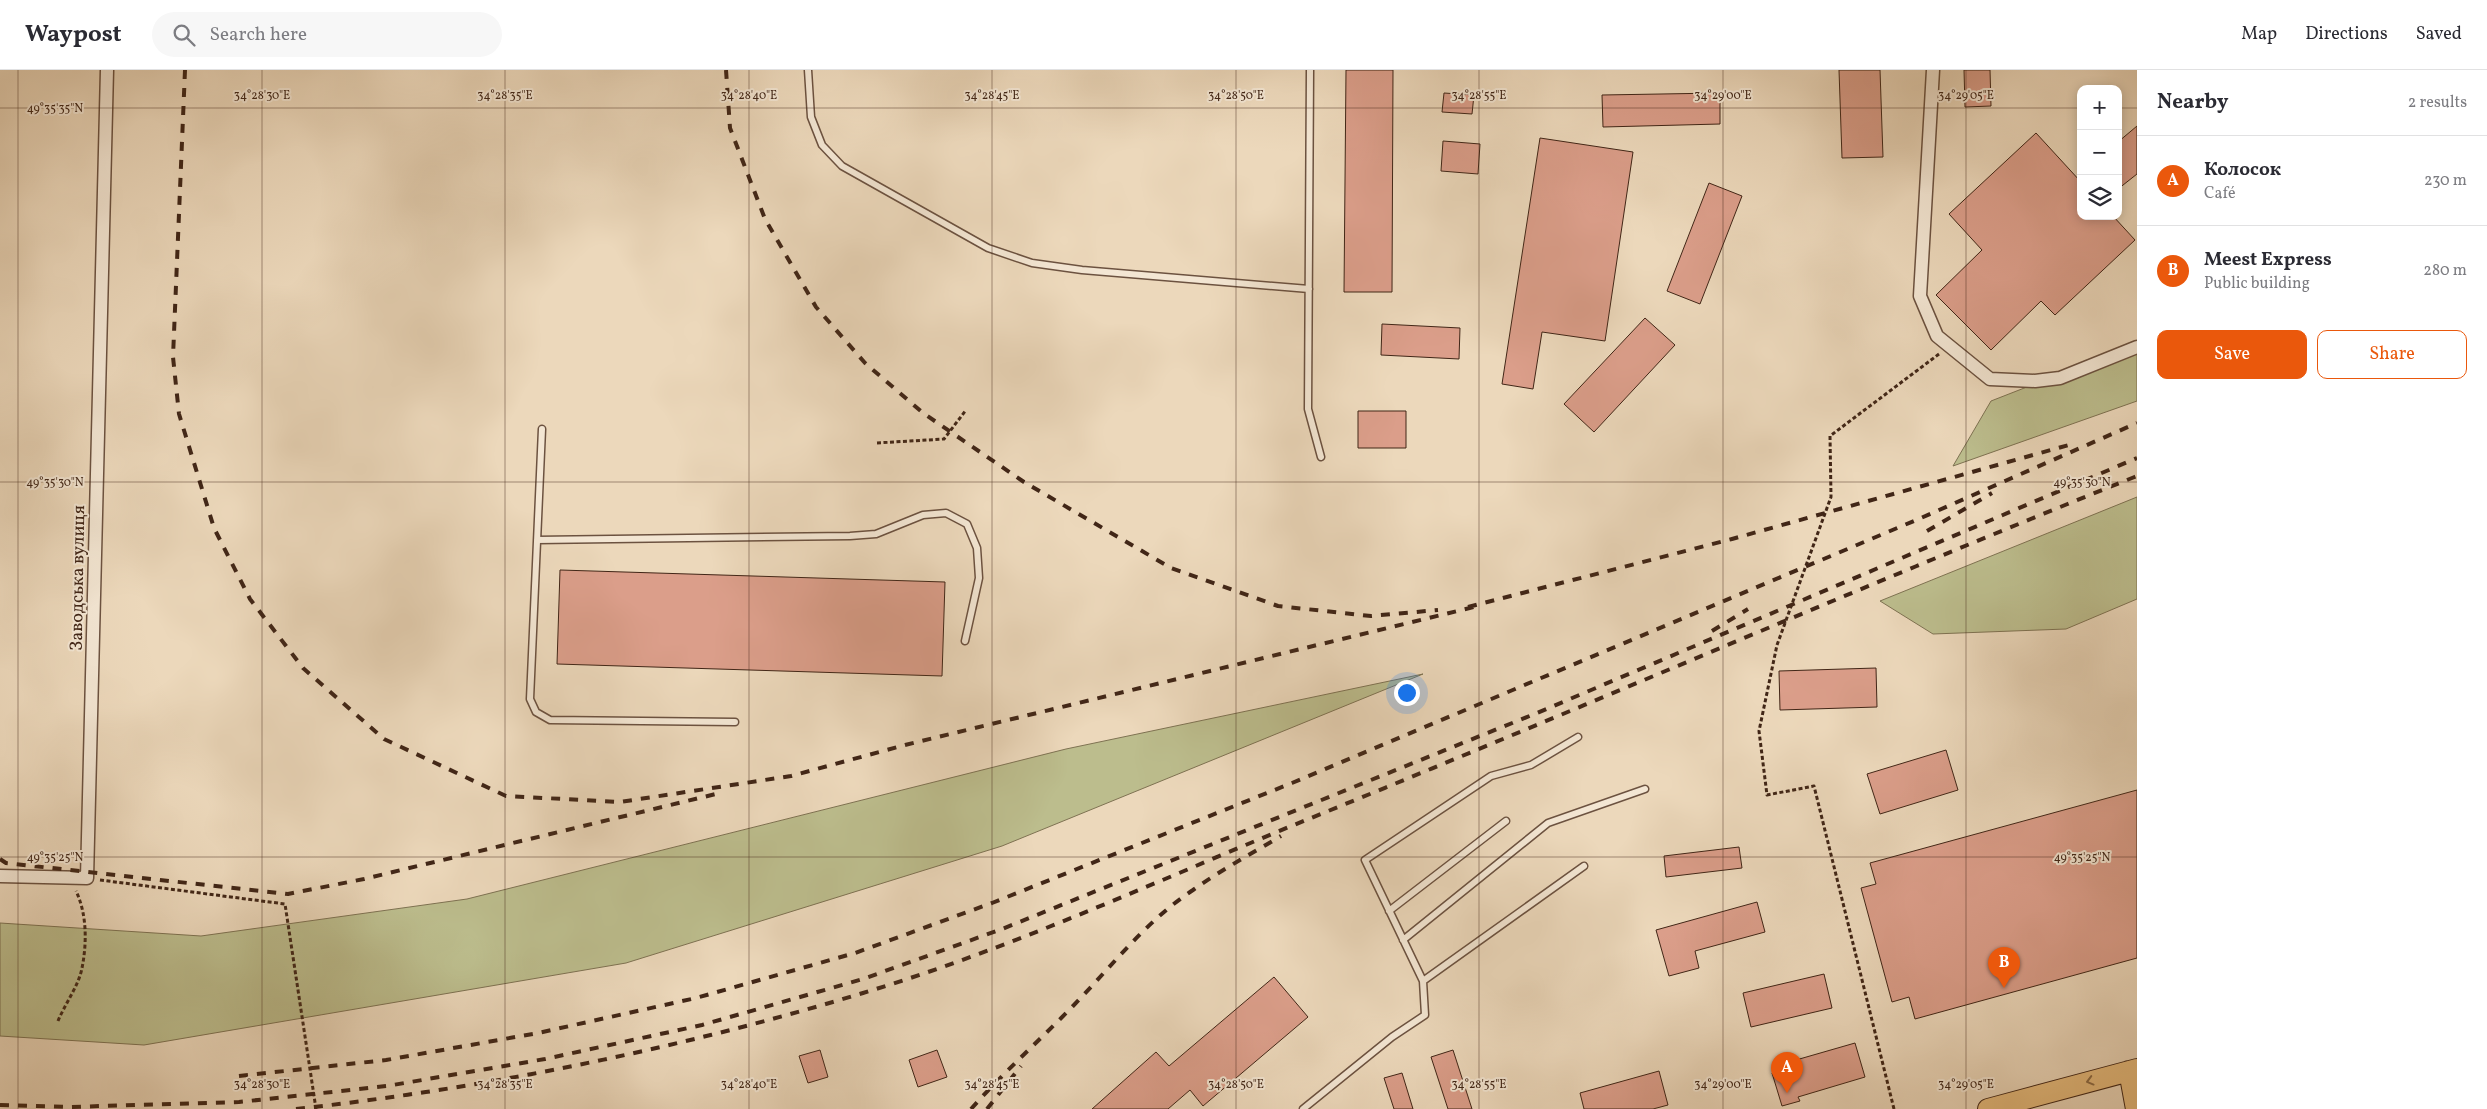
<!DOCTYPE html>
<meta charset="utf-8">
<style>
body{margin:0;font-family:Vollkorn,serif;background:#f7f7f7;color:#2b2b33}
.controls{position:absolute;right:15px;top:15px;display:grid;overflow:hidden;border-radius:10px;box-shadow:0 2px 12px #0003}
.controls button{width:45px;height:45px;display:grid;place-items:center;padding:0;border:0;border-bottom:1px solid #e1e1e2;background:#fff;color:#2b2b33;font:25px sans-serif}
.you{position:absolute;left:1406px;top:622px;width:18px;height:18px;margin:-12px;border:4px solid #fff;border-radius:50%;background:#1a73e8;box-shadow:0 0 0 8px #1a73e833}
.badge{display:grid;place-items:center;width:32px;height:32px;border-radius:50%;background:#ea580c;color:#fff;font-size:16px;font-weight:700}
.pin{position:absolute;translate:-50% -41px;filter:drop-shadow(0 1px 2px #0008)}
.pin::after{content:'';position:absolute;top:26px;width:18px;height:15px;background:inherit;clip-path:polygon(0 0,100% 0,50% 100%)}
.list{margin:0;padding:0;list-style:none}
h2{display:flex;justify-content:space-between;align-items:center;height:65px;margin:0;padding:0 20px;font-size:21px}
h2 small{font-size:16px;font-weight:400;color:#7c7c81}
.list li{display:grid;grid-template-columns:32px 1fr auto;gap:15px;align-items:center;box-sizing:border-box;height:90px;padding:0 20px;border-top:1px solid #e1e1e2}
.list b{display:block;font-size:19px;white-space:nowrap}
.list p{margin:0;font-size:16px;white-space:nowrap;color:#7c7c81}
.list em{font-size:16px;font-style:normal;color:#7c7c81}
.actions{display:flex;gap:10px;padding:15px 20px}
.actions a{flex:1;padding:11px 0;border:1px solid #ea580c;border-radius:10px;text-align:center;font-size:18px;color:#ea580c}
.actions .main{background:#ea580c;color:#fff}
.icon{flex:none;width:28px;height:28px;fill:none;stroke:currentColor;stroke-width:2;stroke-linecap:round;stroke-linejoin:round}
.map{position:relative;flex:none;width:2137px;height:1039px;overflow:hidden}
header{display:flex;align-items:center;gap:30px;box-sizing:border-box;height:70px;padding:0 25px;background:#fff;border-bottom:1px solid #e1e1e2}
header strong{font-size:24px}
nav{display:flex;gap:28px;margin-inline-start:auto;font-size:18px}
.search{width:350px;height:45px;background:#f7f7f7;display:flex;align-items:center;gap:12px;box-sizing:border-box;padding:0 18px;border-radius:28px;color:#7c7c81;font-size:19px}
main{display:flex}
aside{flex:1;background:#fff}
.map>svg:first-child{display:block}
</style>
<header>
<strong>Waypost</strong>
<div class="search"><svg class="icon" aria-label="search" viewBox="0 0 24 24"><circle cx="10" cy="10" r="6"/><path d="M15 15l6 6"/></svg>Search here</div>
<nav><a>Map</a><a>Directions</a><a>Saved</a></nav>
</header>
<main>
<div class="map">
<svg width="2137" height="1039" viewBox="0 0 2137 1039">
<rect width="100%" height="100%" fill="#ecd8bb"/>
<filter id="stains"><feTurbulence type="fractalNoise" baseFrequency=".004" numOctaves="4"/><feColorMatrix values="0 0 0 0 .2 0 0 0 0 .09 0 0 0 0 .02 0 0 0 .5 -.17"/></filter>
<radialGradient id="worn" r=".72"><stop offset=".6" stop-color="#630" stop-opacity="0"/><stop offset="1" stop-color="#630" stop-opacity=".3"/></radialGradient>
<path fill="#bcbd8d" stroke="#7e7252" d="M2137 274V331L1953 396 1991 331Z
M2137 427V529L2066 559 1933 564 1880 531Z
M1423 604 1002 776 626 893 144 975 0 966V853L201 866 467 829 1066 679Z"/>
<path fill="#db9e8a" stroke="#412617" d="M1346 0H1393L1392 222H1344Z
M1839 0H1880L1883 87 1842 88Z
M1964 0H1990L1991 36 1965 37Z
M1444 23 1474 25 1472 44 1442 42Z
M1720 23V54L1603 57 1602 25Z
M2137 56V104L2118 119V72Z
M2036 63 2081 112V146H2113L2135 170 2055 245 2041 231 1991 280 1936 225 1982 180 1949 144Z
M1540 68 1633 82 1605 271 1542 262 1533 319 1502 314Z
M1443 71 1480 74 1478 104 1441 101Z
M1709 113 1742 126 1700 234 1667 221Z
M1645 248 1675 275 1594 362 1564 334Z
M1382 254 1460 258 1459 289 1381 285Z
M1358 341H1406V378H1358Z
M560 500 945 512 942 606 557 594Z
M1876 598 1877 637 1780 640 1779 601Z
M1946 680 1958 720 1880 744 1867 704Z
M2137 720V888L1915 949 1909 927 1892 932 1861 818 1876 814 1870 793Z
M1739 777 1742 798 1666 807 1664 786Z
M1757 832 1765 862 1695 881 1699 898 1669 906 1656 860Z
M1824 904 1832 938 1751 957 1743 923Z
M1274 907 1308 947 1203 1036 1190 1020 1168 1039H1092L1156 982 1169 996Z
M1855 973 1865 1007 1798 1027 1800 1031 1782 1036 1772 1003 1797 996 1796 990Z
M820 980 828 1007 808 1013 799 986Z
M937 980 947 1007 918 1017 909 990Z
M1453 980 1472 1039H1448L1431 987Z
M1659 1001 1668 1035 1653 1039H1584L1580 1023Z
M1402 1003 1413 1039H1394L1384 1008Z"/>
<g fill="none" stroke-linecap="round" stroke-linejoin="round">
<defs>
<path id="service" d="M808 0 811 47 822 75 842 96 988 178 1032 193 1082 200 1309 219
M1310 0 1308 339 1321 387
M542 359 530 629 536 642 550 650 735 652
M537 470 850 466 876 464 923 445 946 443 967 454 977 478 979 508 965 571
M1578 667 1531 695 1491 706 1365 790 1423 911 1584 796
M1389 841 1506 751
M1403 870 1548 753 1645 719
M1303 1039 1392 967 1425 945 1423 911"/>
<path id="minor" d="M1933 0 1920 226 1937 266 1990 309 2035 311 2060 308 2137 277
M0 806 87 808 107 0"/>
<path id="primary" d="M2129 1001 2136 1039
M1988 1039 2137 999"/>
</defs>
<use href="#service" stroke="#6c5240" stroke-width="9"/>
<use href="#minor" stroke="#6c5240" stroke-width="15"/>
<use href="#primary" stroke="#412617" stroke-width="22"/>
<path stroke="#412617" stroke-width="3" stroke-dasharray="4 2.5" stroke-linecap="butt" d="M877 373 944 369 966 340
M100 810 285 834 316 1039
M58 951C65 934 79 915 82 898 87 873 87 844 76 821
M1894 1039 1814 716 1767 725 1759 661 1777 575 1831 427 1830 366 1939 284"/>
<use href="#service" stroke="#f3e6d3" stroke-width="6"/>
<use href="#minor" stroke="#f3e6d3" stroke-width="12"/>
<use href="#primary" stroke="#e6bc7e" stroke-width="20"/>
<path stroke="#412617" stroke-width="4" stroke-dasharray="9 9" stroke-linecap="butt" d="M185 0 173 287 179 344 214 458 250 529 303 598 384 669 506 726 620 732 791 706 905 675 1474 537
M726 0 730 58 765 149 816 237 865 293 923 343 1024 412 1171 498 1278 536 1371 546 1438 540
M1927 461 1992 423
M1468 537 1732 469 2076 373
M1712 561 1748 539
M0 789 6 793 288 824 364 809 720 723
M239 1006 386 990 538 963 696 928 855 883 992 833 1292 713 1921 448 2137 353
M0 1035 69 1037 239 1032 387 1016 545 989 702 955 863 909 1002 859 1537 643 2137 388
M296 1039C488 1018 678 979 863 923 1016 877 1163 808 1311 748 1587 636 1860 517 2137 406
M971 1039C1003 1003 1039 971 1073 936 1112 896 1146 851 1193 820 1221 800 1251 784 1281 766
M987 1039 1021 996"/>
</g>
<defs><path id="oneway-chevron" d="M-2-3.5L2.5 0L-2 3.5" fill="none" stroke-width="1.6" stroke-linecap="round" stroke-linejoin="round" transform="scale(1.25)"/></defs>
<use stroke="#8b6a45" href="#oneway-chevron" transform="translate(2090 1011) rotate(165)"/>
<path fill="none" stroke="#412617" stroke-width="1" stroke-opacity="0.45" d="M18 0V1039M262 0V1039M505 0V1039M749 0V1039M992 0V1039M1236 0V1039M1479 0V1039M1723 0V1039M1966 0V1039M0 38H2081M2118 38H2137M0 412H2137M0 787H2137"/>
<g text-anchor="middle" stroke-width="4" stroke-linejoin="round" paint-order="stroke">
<g font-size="18" fill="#412617" stroke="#f3e6d3">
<text transform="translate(77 508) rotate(-89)" y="6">Заводська вулиця</text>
</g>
</g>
<g font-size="12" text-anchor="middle" fill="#412617" stroke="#f3e6d3" stroke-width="4" stroke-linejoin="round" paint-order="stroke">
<text x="262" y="29">34°28'30"E</text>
<text x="505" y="29">34°28'35"E</text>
<text x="749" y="29">34°28'40"E</text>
<text x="992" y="29">34°28'45"E</text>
<text x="1236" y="29">34°28'50"E</text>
<text x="1479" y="29">34°28'55"E</text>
<text x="1723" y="29">34°29'00"E</text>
<text x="1966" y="29">34°29'05"E</text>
<text x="55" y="42">49°35'35"N</text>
<text x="55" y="416">49°35'30"N</text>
<text x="2082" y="416">49°35'30"N</text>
<text x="55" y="791">49°35'25"N</text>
<text x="2082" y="791">49°35'25"N</text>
<text x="262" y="1018">34°28'30"E</text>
<text x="505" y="1018">34°28'35"E</text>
<text x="749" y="1018">34°28'40"E</text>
<text x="992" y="1018">34°28'45"E</text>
<text x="1236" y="1018">34°28'50"E</text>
<text x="1479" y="1018">34°28'55"E</text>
<text x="1723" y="1018">34°29'00"E</text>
<text x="1966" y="1018">34°29'05"E</text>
</g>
<rect width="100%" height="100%" filter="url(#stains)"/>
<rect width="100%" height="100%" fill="url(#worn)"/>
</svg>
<div class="controls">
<button>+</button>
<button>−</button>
<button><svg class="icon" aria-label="layers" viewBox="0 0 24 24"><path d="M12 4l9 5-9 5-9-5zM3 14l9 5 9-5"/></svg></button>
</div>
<div class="you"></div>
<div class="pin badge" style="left:1787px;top:1023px">A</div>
<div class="pin badge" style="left:2004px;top:918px">B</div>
</div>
<aside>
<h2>Nearby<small>2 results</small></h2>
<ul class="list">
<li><span class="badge">A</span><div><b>Колосок</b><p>Café</p></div><em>230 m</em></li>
<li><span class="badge">B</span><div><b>Meest Express</b><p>Public building</p></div><em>280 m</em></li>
</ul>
<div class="actions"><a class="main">Save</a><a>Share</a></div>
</aside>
</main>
